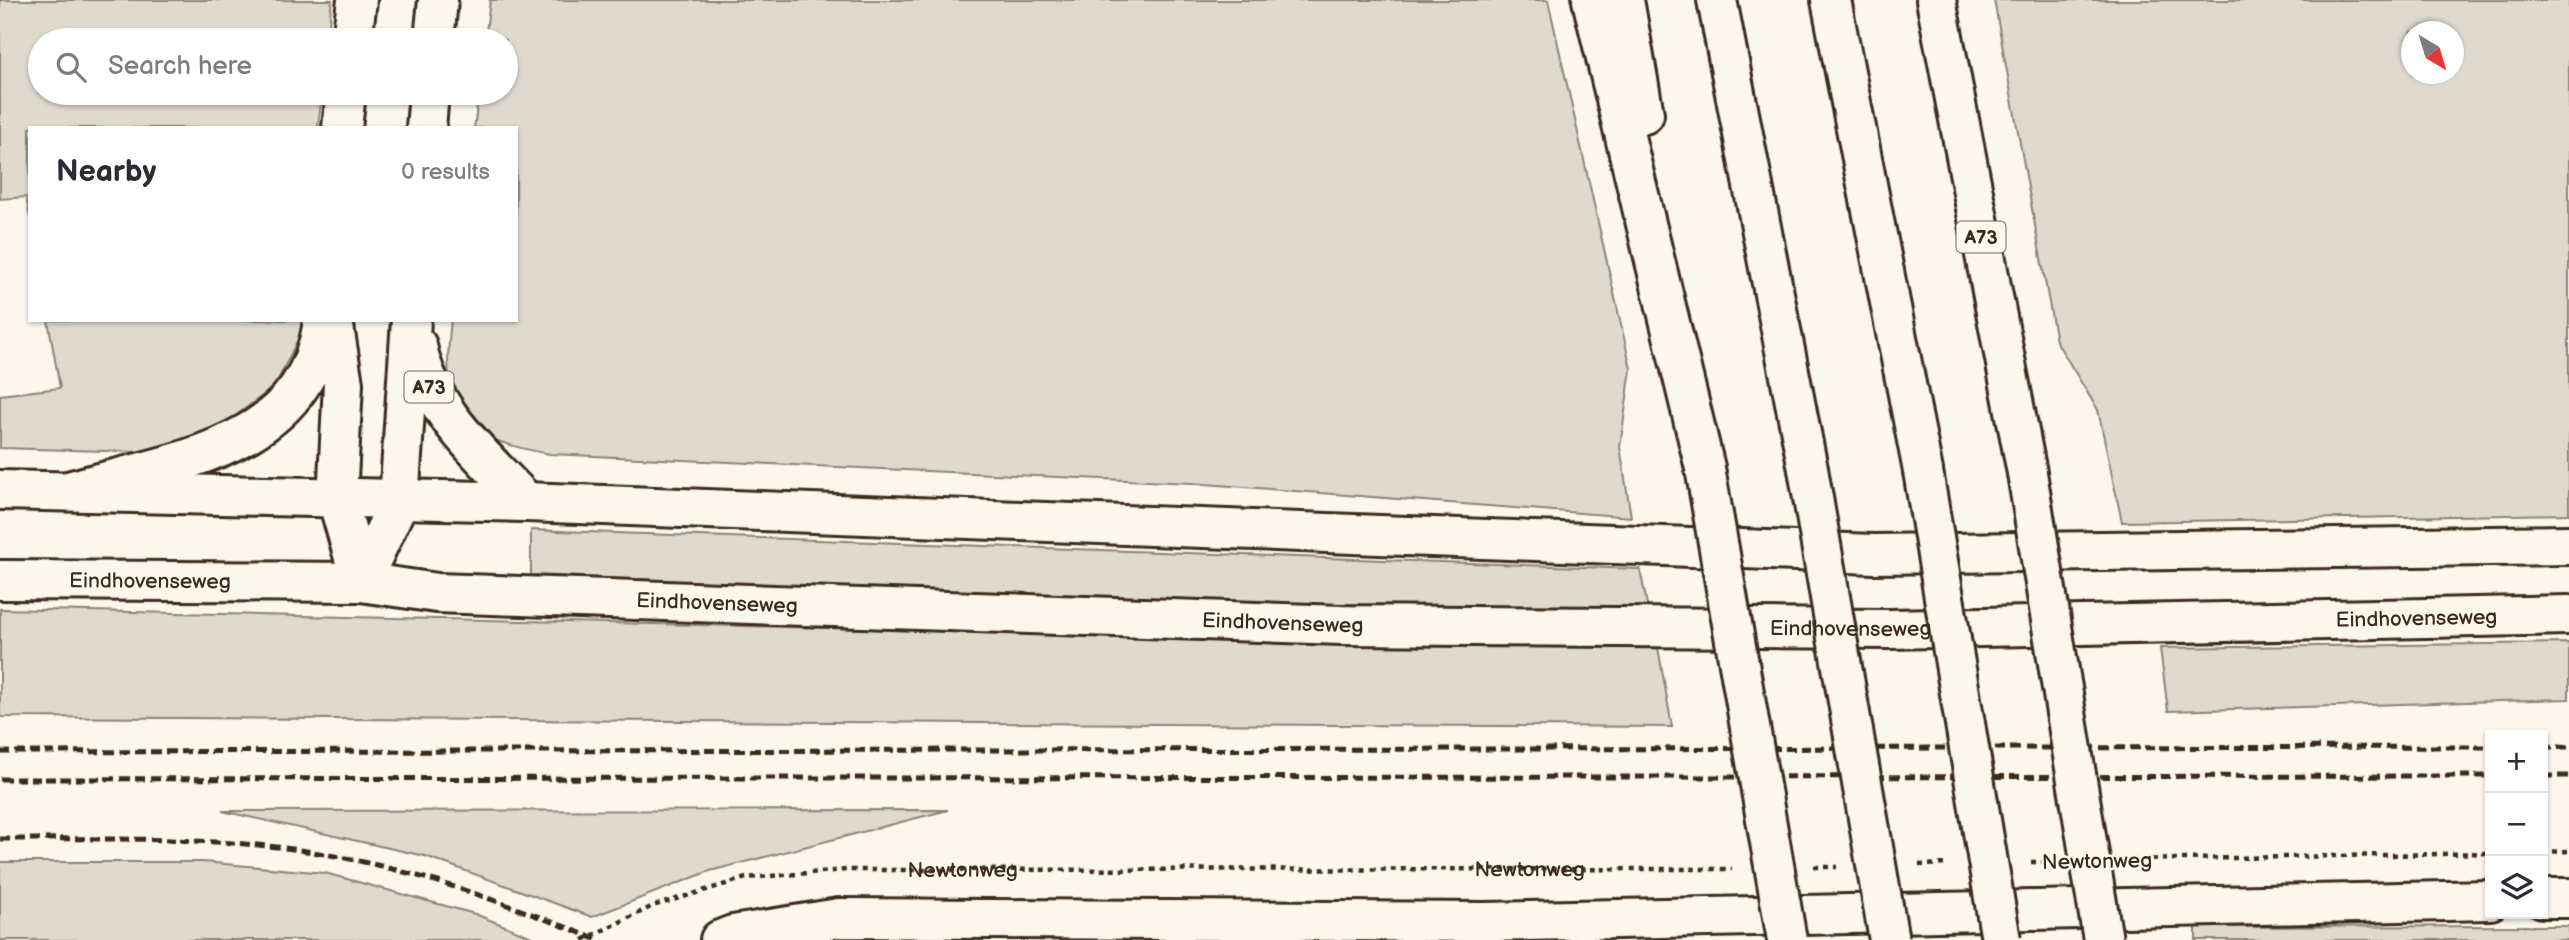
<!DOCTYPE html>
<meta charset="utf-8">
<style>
body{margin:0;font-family:"Balsamiq Sans",sans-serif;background:#f7f7f7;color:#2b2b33}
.controls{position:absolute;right:21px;bottom:21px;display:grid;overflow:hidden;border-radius:0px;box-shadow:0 2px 5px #0004}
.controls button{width:63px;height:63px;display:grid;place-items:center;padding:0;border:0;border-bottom:2px solid #e1e1e2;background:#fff;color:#2b2b33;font:35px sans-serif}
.compass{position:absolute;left:2401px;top:21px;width:63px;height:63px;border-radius:50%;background:#fff;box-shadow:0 2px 5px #0004;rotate:142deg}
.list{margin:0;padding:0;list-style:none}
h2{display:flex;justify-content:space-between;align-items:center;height:91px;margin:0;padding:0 28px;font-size:30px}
h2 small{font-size:23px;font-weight:400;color:#7c7c81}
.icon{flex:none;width:38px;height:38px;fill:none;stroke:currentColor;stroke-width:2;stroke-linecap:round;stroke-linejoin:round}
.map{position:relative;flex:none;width:2569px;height:940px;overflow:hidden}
.search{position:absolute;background:#fff;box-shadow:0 2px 5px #0004;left:28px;top:28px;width:490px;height:77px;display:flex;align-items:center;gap:18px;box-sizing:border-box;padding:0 24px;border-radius:38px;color:#7c7c81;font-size:26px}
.panel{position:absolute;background:#fff;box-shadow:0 2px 5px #0004;left:28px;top:126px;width:490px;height:196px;border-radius:0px}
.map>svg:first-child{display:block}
</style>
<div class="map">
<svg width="2569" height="940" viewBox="0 0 2569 940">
<rect width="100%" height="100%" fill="#fbf7ec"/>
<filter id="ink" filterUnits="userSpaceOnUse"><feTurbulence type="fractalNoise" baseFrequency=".0143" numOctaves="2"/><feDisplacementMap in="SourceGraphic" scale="14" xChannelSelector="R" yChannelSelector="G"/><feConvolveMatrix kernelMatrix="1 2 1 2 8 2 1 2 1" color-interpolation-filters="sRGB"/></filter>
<g filter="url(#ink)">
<path fill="#dfd9ce" stroke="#8d8276" stroke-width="2" fill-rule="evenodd" d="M0 0H332L327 40H40V93H322L318 128H30V218L26 197 0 199Z
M490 0H1548L1631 369 1620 447 1631 517 1192 483 550 454C458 438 440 414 451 320H516V128H474L479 93H506V40H485Z
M1994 0H2569V514L2122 522 2098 410 2056 341ZM2412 32H2454V74H2412Z
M48 320H304V327L275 386 210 435 140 452 0 448V395L60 388Z
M531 530 1640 569 1648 610 1152 601 531 575Z
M0 609 1658 647 1672 727 0 717Z
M2569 643V699L2168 711 2160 648Z
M948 810 710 871 592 917 425 856 222 811Z
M0 862H203L325 873 475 914 540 940H0Z
M2569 926V940H2196V927Z"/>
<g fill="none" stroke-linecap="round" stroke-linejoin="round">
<defs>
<g id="secondary">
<path d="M0 490 526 502 1874 554 2569 545"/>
<path id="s2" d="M0 580 361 582 437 593 1342 625 1889 629 2569 615"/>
<path d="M2543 898H2569"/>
<path d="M720 940 733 935 839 918 1484 922 2490 900"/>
</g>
<path id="highway" d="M1592 0 1705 468
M1624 0 1644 114
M1717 0 1808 469
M1831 0 1923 471
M1936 0 2027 473
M352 40 357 0
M434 40 438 0
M342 128 346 93
M426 128 429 93
M333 320 343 384 337 498 361 582
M417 346C430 412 482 455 526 502
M72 490C173 462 308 448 323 320
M361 582 399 501 411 320"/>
</defs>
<use href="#secondary" stroke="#3b2a1e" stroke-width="44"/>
<use href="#highway" stroke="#3b2a1e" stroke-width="44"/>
<g stroke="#3b2a1e" stroke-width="4.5" stroke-dasharray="5 5" stroke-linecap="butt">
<path d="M2543 852 2569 851"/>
<path d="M2132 860 2490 853"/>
<path d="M2031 862H2050"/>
<path d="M1919 865 1949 864"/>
<path d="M1814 867H1837"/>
<path id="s1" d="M583 940 653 906 746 878 846 870 1732 869"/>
</g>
<use href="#secondary" stroke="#fbf7ec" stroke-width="38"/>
<use href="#highway" stroke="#fbf7ec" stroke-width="38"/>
<path stroke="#3b2a1e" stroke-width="5" stroke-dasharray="10 5" stroke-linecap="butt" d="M2543 747H2569
M0 752 2490 747
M2543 776H2569
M0 779 2490 776
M0 839C92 839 185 837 277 847 389 860 494 898 598 940"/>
<defs>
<path id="highway-bridge" d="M1705 468 1787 940
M1808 469 1889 940
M1923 471 2001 940
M2027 473 2103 940"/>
</defs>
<use href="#highway-bridge" stroke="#3b2a1e" stroke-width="44" stroke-linecap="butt"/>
<use href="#highway-bridge" stroke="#fbf7ec" stroke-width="38"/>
</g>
</g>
<g text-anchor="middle" stroke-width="5" stroke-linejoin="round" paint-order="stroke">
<g fill="#fbf7ec" stroke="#75685c" stroke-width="2">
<rect x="1956.5" y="221.5" width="49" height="31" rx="5"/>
<rect x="404.5" y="371.5" width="49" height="31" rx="5"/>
</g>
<g font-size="19" font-weight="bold" fill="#3b2a1e">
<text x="1981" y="244">A73</text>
<text x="429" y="394">A73</text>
</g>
<g font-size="21" fill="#3b2a1e" stroke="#fbf7ec">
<text dy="7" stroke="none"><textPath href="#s2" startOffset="150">Eindhovenseweg</textPath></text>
<text dy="7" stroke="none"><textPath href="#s2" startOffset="718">Eindhovenseweg</textPath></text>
<text dy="7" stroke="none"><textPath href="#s2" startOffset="2418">Eindhovenseweg</textPath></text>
<text dy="7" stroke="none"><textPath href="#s2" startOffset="1284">Eindhovenseweg</textPath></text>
<text dy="7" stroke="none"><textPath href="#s2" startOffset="1852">Eindhovenseweg</textPath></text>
<text transform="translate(2097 861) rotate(-1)" y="7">Newtonweg</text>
<text dy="7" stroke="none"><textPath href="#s1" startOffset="392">Newtonweg</textPath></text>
<text dy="7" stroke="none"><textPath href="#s1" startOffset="959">Newtonweg</textPath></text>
</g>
</g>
</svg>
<div class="controls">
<button>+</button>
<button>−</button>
<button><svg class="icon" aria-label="layers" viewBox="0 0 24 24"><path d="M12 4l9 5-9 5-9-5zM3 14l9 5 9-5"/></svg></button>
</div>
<svg class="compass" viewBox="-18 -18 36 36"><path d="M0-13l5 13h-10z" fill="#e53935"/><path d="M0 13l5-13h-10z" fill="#7c7c81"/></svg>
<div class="search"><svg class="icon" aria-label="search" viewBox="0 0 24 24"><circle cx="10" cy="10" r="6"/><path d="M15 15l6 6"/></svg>Search here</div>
<section class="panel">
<h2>Nearby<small>0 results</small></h2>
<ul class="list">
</ul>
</section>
</div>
